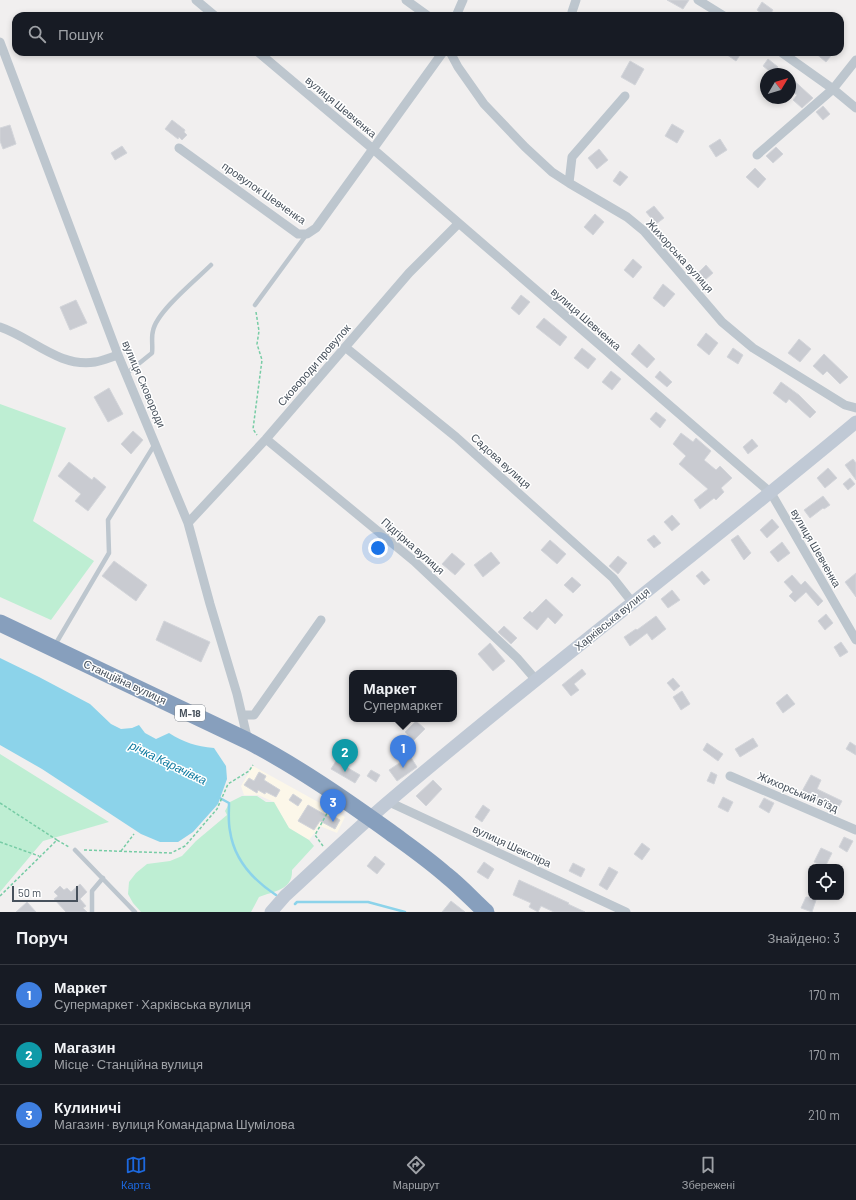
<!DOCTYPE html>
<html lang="uk">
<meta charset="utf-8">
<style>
body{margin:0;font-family:Barlow,sans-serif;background:#242831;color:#f1f3f6}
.controls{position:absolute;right:12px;bottom:12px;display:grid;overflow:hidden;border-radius:8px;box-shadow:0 2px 6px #0003}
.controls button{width:36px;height:36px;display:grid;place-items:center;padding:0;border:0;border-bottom:1px solid #363941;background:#171b24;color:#f1f3f6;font:20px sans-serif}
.compass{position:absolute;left:760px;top:68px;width:36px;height:36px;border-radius:50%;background:#171b24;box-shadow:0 2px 6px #0003;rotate:52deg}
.scale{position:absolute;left:12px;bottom:10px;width:66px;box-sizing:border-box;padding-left:4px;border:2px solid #47515c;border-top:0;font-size:11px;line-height:14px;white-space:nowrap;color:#47515c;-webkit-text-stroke:3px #fff;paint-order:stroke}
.you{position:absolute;left:378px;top:548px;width:14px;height:14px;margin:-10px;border:3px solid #fff;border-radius:50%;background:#1a73e8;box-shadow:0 0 0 6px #1a73e833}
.badge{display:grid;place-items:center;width:26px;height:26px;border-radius:50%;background:#1c68de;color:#fff;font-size:13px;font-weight:700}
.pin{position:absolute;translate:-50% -33px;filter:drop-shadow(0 1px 2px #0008)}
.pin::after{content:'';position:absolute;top:21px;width:14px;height:12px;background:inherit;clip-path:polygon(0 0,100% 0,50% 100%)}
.popup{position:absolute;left:349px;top:670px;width:108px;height:52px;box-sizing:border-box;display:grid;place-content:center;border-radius:8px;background:#171b24;filter:drop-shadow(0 1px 3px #0005);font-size:13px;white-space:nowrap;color:#9ea1a6}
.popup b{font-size:15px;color:#f1f3f6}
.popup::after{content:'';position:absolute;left:50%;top:100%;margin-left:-8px;border:8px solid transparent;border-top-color:#171b24}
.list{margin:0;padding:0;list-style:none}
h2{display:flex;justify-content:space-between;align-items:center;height:52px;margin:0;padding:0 16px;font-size:17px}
h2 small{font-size:13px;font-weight:400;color:#9ea1a6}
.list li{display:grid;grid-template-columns:26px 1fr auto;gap:12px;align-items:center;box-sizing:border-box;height:60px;padding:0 16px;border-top:1px solid #363941}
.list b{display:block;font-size:15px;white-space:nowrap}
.list p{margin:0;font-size:13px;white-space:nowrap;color:#9ea1a6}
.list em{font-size:13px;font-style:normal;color:#9ea1a6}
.icon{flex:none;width:22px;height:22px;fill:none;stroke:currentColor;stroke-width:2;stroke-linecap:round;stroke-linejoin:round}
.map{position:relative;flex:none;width:856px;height:912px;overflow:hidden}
.search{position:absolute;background:#171b24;box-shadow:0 2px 6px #0003;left:12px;right:12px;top:12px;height:44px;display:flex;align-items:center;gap:10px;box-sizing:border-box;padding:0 14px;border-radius:12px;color:#9ea1a6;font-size:15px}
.sheet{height:232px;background:#171b24}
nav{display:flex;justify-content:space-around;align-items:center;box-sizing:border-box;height:56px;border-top:1px solid #363941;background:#171b24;font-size:11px;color:#9ea1a6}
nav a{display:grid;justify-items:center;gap:2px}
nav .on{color:#1c68de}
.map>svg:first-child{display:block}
</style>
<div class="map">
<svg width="856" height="912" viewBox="0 0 856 912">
<rect width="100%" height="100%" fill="#f1efef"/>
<path fill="#fcf7e9" d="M253 766 345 817 337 833 320 826 309 840 289 828 274 802 258 795H244L241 786Z"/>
<path fill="#beeed3" d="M0 404 66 428 33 521 94 561 51 620 0 597Z
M0 754 109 822 43 841 0 892Z
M242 796H257L266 802H274L289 828 309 840 314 846 292 870C293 890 274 891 259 897L251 912H141L133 903 128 894 129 882 136 873 147 864 170 861 182 856 196 841 227 815 225 811 230 802Z"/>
<path fill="#8cd3ea" d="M0 658 39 677 90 704 111 724 121 729 132 728 139 725 145 733 156 739 169 733C185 743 195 746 214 748L226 766 227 779 218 804 193 832 178 842H160L141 834 42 769 0 745Z"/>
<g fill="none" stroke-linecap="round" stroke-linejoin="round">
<path stroke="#8cd3ea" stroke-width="2.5" d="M218 797 229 803C229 812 228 822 230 831 234 859 253 880 276 895
M295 904 297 902H368L405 912"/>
</g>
<path fill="#c9cbd1" stroke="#d3d5da" d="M667 0H689L683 9Z
M762 2 773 10 769 16H765L757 10Z
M723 52H742L736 61Z
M814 52H834L826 62Z
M768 59 778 67 773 74 763 66Z
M630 61 644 69 635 85 621 77Z
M790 77 813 98 802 108 793 100 797 95 792 92 790 94Z
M823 106 830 114 823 120 816 112Z
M172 120 185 130 184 132 187 135 182 140 179 137 178 139 165 129Z
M672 124 684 131 677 143 665 136Z
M10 125 16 144 3 149 0 141V128Z
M720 139 727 150 716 157 709 146Z
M122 146 127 153 115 160 111 153Z
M776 147 783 154 773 163 766 156Z
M599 149 608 160 597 169 588 158Z
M755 168 766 179 758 188 746 177Z
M620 171 628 177 620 186 613 181Z
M654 206 664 218 656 224 646 212Z
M595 214 604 222 593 235 584 227Z
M633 259 642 267 633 278 624 270Z
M706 265 713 273 705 280 698 273Z
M663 284 675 294 664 307 653 298Z
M521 295 530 302 519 315 511 308Z
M76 300 87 323 70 330 60 307Z
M544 318 567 337 560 346 536 327Z
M706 333 718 343 709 355 697 345Z
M799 339 811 349 800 362 788 353Z
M639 344 655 359 647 368 631 354Z
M582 348 596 359 588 369 574 358Z
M733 348 743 355 738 364 727 357Z
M824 354 848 377 840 384 827 371 823 375 813 366Z
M611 371 621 379 612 390 602 382Z
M660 371 672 382 667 387 655 377Z
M781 382 799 395 816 412 810 418 789 399 786 403 773 393Z
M109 388 123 414 108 422 94 397Z
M656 412 666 420 660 428 650 419Z
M133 431 143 440 131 454 121 444Z
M681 433 693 442 696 438 711 451 704 460 716 470 720 466 732 478 721 488 724 492 716 500 714 498 700 509 694 500 708 489 679 464 686 456 673 444Z
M752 439 758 446 748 454 743 447Z
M853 459 856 463V480L845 465Z
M69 462 92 480 94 477 106 487 88 511 75 501 81 494 58 476Z
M828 468 837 478 825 488 817 478Z
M850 478 855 484 848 490 843 484Z
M823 496 830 505 824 509 823 508 810 518 804 510Z
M672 515 680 524 672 531 664 522Z
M772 519 779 527 767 538 760 530Z
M654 535 661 543 654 548 647 540Z
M738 535 751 553 744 560 731 540Z
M550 540 566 554 557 564 541 550Z
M782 542 790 553 778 562 770 552Z
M491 552 500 563 483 577 474 565Z
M452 553 465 564 455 575 442 564Z
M618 556 627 563 618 574 609 566Z
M114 561 147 585 136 601 102 576Z
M702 571 710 580 704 585 696 576Z
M856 573V597L845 582Z
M792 575 801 585 805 581 823 601 818 606 806 592 795 602 789 596 793 592 784 582Z
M572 577 581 585 573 593 564 585Z
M672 590 680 600 668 608 661 599Z
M546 599 563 615 555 624 548 617 537 630 523 618 530 611 532 613Z
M826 614 833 623 825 630 818 621Z
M656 616 666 629 652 640 647 633 630 646 624 637 636 629 637 630Z
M164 621 210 642 201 662 156 640Z
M504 626 517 638 511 644 498 632Z
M841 642 848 652 840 657 834 647Z
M490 643 505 661 493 671 478 654Z
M582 669 586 674 574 684 579 690 571 696 562 685Z
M673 678 680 686 674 691 667 683Z
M682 691 690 704 681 710 673 697Z
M787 694 795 704 783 713 776 703Z
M416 721 425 729 413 741 405 732Z
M753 738 758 746 740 757 735 749Z
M850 742 856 746V755L846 749Z
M707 743 723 754 718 761 703 750Z
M410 756 417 767 397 781 389 770Z
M336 761 360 775 355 783 331 769Z
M371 770 380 775 376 782 367 776Z
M259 772 266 776 264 780 280 790 276 797 266 792 265 794 258 790 257 793 244 785 249 778 254 781Z
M711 772 717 775 714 784 707 781Z
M811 775 821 780 817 789 842 801 836 812 801 793Z
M433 780 442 789 426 806 416 796Z
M293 794 302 800 298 806 289 800Z
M723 797 733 802 728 812 718 807Z
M764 798 774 803 769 813 759 807Z
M308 805 329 817 331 815 340 820 335 829 320 821 314 830 298 821Z
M483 805 490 810 482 822 475 817Z
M844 837 853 841 847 852 839 847Z
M642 843 650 849 642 860 634 854Z
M821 848 832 853 825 867 814 862Z
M375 856 385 864 377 874 367 866Z
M484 862 494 869 488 879 477 872Z
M573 863 585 869 581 877 569 871Z
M609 867 618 872 607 890 599 885Z
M519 880 569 903 568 904 585 912H554L541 906 538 912 529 907 531 903 513 895Z
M80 884 87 892 80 899 86 906 83 908 87 912H66L54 899 58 896 54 892 60 886 64 890 67 888 71 892Z
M806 897H817L812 912 801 908Z
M451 901 465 912H442Z
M27 902 36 912H16Z"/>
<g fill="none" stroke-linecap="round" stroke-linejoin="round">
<path stroke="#77cca5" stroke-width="1.5" stroke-dasharray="3 2" stroke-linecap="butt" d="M256 312 259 331 257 344 262 360 253 429 257 435
M0 803 57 840
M0 842 39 856
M323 846 315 835 330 808
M84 850 171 853 185 846 217 809 228 784 249 771 253 765
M121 851 134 834
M0 896 57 840 69 847"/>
<path stroke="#bdc6ce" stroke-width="4.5" d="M255 305 307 234
M126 374 152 353C153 346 151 337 153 331 156 312 197 279 211 265
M55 645 109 553 108 520 155 444
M75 850 135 912
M92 912V891L103 878"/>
<path stroke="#bdc6ce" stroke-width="9" d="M196 0 215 16
M406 0 428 16
M698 0 724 16
M456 16 463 0
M573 16 572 12 576 0
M0 42 118 355 188 523 210 604 237 694 248 741
M258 52 373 149 771 493 856 640
M450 52 458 67 484 104 525 147 552 172 569 183 627 217 644 231 722 322 753 348 845 405 856 408
M781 52 833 89 856 108
M179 148 298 234H307L316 228 443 52
M757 155 833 89 856 60
M569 183 572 157 625 96
M0 327C31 337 59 368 95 362 103 361 111 357 118 355
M345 347 456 437 613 578 632 602
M266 439 414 561 517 658 536 680
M188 523 266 439 409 273 458 224
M243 715H254L321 620
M730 776 856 830
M389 802 626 912"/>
<path stroke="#c0c9d5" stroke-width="13" d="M271 912 285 896C319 865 352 833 387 803 540 672 702 551 856 422"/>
<path stroke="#879fbd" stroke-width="17" d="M0 623 248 741C298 767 344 799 390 832 409 846 428 859 446 875 460 886 473 900 486 912"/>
</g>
<g text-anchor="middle" stroke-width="3" stroke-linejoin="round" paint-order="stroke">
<rect fill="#fff" stroke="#7e858d" stroke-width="1" x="175" y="705" width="30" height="16" rx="3"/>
<g font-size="10" font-weight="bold" fill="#47515c">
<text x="190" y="717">М-18</text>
</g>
<g font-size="11" fill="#47515c" stroke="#fff">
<text transform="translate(341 107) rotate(40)" y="4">вулиця Шевченка</text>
<text transform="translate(264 193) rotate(35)" y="4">провулок Шевченка</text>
<text transform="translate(680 256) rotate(48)" y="4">Жихорська вулиця</text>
<text transform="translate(586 319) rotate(41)" y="4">вулиця Шевченка</text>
<text transform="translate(314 365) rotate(-49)" y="4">Сковороди провулок</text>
<text transform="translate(144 384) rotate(67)" y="4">вулиця Сковороди</text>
<text transform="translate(501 461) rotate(42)" y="4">Садова вулиця</text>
<text transform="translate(413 546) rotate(41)" y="4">Підгірна вулиця</text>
<text transform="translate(816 548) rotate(60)" y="4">вулиця Шевченка</text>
<text transform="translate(612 619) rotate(-39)" y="4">Харківська вулиця</text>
<text transform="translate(125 682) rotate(25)" y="4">Станційна вулиця</text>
<text transform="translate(798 792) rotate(23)" y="4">Жихорський в’їзд</text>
<text transform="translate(512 846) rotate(25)" y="4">вулиця Шекспіра</text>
</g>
<g font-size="12" font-style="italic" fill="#0f7ba0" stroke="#fff">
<text transform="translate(168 763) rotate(26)" y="4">річка Карачівка</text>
</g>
</g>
</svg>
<div class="controls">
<button><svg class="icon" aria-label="locate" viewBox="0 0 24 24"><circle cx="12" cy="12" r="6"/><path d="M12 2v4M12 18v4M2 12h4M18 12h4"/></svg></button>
</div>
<svg class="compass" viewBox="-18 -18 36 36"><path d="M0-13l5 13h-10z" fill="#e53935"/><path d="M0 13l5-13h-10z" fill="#9ea1a6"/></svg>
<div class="scale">50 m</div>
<div class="you"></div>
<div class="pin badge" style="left:403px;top:768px;background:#3f7fe0">1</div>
<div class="popup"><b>Маркет</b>Супермаркет</div>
<div class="pin badge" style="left:345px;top:772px;background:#0f9aa8">2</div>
<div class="pin badge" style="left:333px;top:822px;background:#3f7fe0">3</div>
<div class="search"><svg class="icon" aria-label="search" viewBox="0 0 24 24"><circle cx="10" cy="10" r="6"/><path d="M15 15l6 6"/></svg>Пошук</div>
</div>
<section class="sheet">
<h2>Поруч<small>Знайдено: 3</small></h2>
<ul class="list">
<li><span class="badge" style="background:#3f7fe0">1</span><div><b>Маркет</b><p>Супермаркет · Харківська вулиця</p></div><em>170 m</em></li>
<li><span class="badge" style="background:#0f9aa8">2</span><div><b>Магазин</b><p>Місце · Станційна вулиця</p></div><em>170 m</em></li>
<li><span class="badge" style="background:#3f7fe0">3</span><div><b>Кулиничі</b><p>Магазин · вулиця Командарма Шумілова</p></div><em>210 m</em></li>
</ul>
</section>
<nav>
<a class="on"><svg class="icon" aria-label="map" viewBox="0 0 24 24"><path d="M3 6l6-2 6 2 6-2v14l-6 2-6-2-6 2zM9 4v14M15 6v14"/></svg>Карта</a>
<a><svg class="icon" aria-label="directions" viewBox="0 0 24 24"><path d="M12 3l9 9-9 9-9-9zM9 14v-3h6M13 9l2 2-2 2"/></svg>Маршрут</a>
<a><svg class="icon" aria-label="saved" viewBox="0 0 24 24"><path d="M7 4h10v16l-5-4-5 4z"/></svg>Збережені</a>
</nav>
